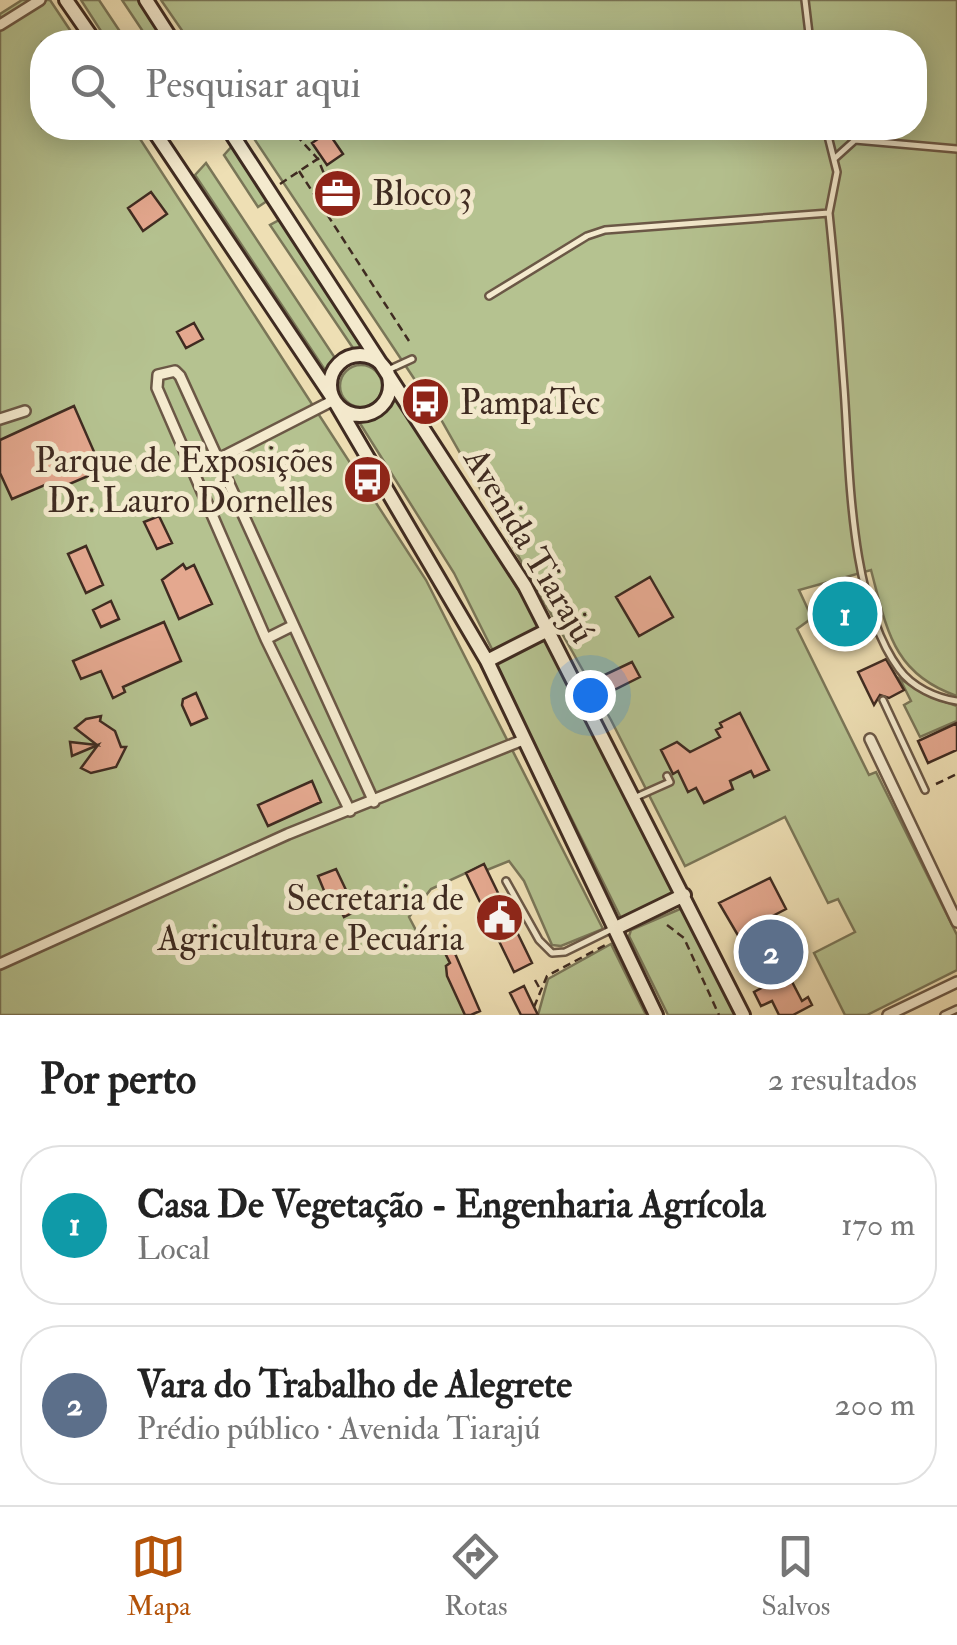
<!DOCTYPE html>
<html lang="pt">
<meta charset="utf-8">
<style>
body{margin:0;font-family:"IM FELL Double Pica",serif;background:#f2f2f2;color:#222}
.you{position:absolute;left:590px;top:695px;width:35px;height:35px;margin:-25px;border:8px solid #fff;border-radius:50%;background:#1a73e8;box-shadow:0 0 0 15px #1a73e833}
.badge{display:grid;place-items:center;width:65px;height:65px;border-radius:50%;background:#b45309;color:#fff;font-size:32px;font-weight:700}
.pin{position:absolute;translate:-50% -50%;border:5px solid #fff;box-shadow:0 2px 10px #0006}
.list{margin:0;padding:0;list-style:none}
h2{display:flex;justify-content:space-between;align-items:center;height:130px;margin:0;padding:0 40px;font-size:42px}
h2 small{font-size:32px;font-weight:400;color:#767676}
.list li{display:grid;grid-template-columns:65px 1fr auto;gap:30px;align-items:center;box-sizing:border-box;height:160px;margin:0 20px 20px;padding:0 20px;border:2px solid #e0e0e0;border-radius:40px}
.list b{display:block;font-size:38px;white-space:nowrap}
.list p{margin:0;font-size:32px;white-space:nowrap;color:#767676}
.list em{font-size:32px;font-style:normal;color:#767676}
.icon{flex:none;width:55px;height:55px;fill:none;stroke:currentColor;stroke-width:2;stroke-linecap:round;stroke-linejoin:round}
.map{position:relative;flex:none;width:957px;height:1015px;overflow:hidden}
.search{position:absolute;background:#fff;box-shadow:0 5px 25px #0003;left:30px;right:30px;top:30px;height:110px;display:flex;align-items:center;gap:25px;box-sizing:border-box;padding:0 35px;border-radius:40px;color:#767676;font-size:38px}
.sheet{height:490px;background:#fff}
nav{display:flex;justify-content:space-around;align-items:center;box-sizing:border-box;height:140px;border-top:2px solid #e0e0e0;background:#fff;font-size:28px;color:#767676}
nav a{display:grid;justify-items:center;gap:5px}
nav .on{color:#b45309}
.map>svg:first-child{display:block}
</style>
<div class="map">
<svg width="957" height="1015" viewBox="0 0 957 1015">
<rect width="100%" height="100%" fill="#eedfb4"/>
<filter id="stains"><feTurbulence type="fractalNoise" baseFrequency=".002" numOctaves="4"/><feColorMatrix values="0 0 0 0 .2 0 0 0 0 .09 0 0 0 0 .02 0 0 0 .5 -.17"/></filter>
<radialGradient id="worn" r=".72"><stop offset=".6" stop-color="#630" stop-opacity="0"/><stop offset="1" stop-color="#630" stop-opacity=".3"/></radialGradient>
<path fill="#b5c290" stroke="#7a7658" stroke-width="2.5" d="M22 0H50L78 42H42V128H133L426 580 603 929 561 946 552 945 524 881 509 861 487 870 483 865 431 889 409 917 419 936 448 930 454 939 442 947 450 963 446 966 465 1015H0V14Z
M81 0H99L127 42H108Z
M122 0H141L168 42H150Z
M161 0H957V696C893 674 887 630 871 570L799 590 812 618 797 629 869 775 876 772 957 935V970L867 1015H845L814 953 855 932 838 899 828 903 785 817 685 866 611 720 439 416 247 128H914V42H190Z
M233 145 270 199 258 207 224 155Z
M206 163 337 361 329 376 195 175Z
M283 218 371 353 355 351 270 225Z
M340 386a21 21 0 1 1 42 0a21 21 0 1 1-42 0Z
M396 391 540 625 537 631 493 651 454 573 356 417 378 415Z
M545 640 551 643 675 893 626 920 621 918 496 667 498 660Z
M900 679 931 697 957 706V721L920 737 904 705 911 701Z
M680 909 685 912 735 1015H668L629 936 631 930Z
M611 944 646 1015H538L548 979Z"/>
<path fill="#e4a88f" stroke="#3f2b21" stroke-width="2.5" d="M328 132 343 154 327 165 312 143Z
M330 174 349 177 345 203 326 200Z
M151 192 167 214 143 231 128 208Z
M194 323 203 339 186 348 177 332Z
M74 406 102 470 51 492 47 484 12 499 0 473V440Z
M159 516 172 543 157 549 144 522Z
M86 546 103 585 86 593 68 554Z
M183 564 186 569 194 565 212 604 179 619 162 580Z
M650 577 673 617 639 636 616 597Z
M111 601 119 619 101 627 93 610Z
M833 606 860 611 858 623 831 618Z
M164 622 181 661 123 687 125 692 113 698 101 671 81 679 73 661Z
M886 659 904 690 889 698 880 695 874 705 858 672Z
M632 662 640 677 608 693 600 677Z
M196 693 207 718 191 725 182 705 183 699Z
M740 713 769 770 754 777 751 771 730 781 733 789 704 803 696 788 688 792 678 771 673 774 661 750 677 742 690 752 720 737 716 730 722 727 720 723Z
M101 716 100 721 115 731 121 747H126L116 767 91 773 81 768 98 745 72 756 70 742 97 745 75 728 86 719Z
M957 723V750L928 763 918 741Z
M312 781 321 802 268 826 258 805Z
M484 864 532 963 514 972 466 873Z
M336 869 356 911 344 917 331 891 325 893 318 876Z
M770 878 786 909 765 920 774 938 789 931 799 950 747 976 739 959 749 954 719 903Z
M450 942 480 1011 471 1015H465L447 976 446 966 450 963 442 947Z
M788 974 802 1001 808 997 812 1005 793 1015H779L772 1001 761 1006 754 992Z
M524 986 534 1007 538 1015H521L510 993Z"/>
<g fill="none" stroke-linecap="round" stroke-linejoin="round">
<defs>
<path id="lane" d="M805 0 810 42
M826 128 837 172 829 213C835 271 840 330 844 388 850 469 849 601 899 669 912 687 936 698 957 701
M834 159 855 140 957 149
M489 296 587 236 605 230 829 213
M388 370 412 359
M883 700 925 790
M634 798 670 782 667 776
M506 881 539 940 552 953 565 952 612 929
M944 1015 957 1009"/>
<path id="street" d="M0 25 40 0
M0 419 25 411
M195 471 334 400
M266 639 292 626
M870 739 957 922
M350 811 266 639 157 388 158 375 175 371 180 376 374 802
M0 964 288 834 523 740
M888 1015 957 982"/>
<path id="secondary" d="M66 0 95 42
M146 0 173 42
M152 128 334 400 487 661 656 1015
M228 128 525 586 743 1015
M330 385a30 30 0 1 1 60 0a30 30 0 1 1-60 0Z
M487 661 548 630
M616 928 684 895"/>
</defs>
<use href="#lane" stroke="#6b5846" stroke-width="10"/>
<use href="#street" stroke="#6b5846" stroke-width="14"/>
<use href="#secondary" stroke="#3f2b21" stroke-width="18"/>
<path stroke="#3f2b21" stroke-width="2.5" stroke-dasharray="8 5" stroke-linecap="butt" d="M296 135 318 159 329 186
M299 171 409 341
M280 184 322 156
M936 784 957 774
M667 925 684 938 719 1015
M535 980 540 989
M534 1007 547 976 609 943"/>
<use href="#lane" stroke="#f4eace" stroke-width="5"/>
<use href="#street" stroke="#f4eace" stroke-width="9"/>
<use href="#secondary" stroke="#f4eace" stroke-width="12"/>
</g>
<defs>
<symbol id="office-disc" viewBox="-11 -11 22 22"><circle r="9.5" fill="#8f2418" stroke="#f4eace"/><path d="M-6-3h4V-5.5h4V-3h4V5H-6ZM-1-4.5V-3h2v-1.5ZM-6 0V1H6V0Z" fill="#fff"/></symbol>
<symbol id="bus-disc" viewBox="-11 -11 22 22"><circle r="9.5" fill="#8f2418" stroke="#f4eace"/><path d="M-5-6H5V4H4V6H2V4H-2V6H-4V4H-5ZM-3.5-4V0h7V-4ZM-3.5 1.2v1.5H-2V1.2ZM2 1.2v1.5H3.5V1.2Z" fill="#fff"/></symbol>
<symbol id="civic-disc" viewBox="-11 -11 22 22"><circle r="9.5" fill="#8f2418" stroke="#f4eace"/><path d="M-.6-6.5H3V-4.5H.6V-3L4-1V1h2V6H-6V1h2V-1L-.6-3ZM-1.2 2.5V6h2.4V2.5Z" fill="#fff"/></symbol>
</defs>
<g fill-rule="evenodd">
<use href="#office-disc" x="310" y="166" width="55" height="55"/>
<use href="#bus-disc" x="398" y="374" width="55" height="55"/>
<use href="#bus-disc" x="340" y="452" width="55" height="55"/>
<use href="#civic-disc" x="472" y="890" width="55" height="55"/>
</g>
<g text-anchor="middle" stroke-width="10" stroke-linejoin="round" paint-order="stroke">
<g font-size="35" fill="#3f2b21" stroke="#f4eace" text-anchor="start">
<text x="372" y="205">Bloco 3</text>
<text x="460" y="414">PampaTec</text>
<text x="333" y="472" text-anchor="end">Parque de Exposições<tspan x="333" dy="40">Dr. Lauro Dornelles</tspan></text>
<text x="464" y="910" text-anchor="end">Secretaria de<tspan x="464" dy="40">Agricultura e Pecuária</tspan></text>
</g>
<g font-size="35" fill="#3f2b21" stroke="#f4eace">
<text transform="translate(530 545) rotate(59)" y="12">Avenida Tiarajú</text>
</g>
</g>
<rect width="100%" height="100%" filter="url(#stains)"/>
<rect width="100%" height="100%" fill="url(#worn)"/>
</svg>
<div class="you"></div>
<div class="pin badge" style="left:845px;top:614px;background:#0f9aa8">1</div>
<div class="pin badge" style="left:771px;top:952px;background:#5c6f8a">2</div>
<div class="search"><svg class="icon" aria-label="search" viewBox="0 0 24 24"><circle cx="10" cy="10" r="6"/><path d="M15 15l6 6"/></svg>Pesquisar aqui</div>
</div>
<section class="sheet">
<h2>Por perto<small>2 resultados</small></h2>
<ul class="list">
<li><span class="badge" style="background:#0f9aa8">1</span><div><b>Casa De Vegetação - Engenharia Agrícola</b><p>Local</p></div><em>170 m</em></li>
<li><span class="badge" style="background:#5c6f8a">2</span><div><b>Vara do Trabalho de Alegrete</b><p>Prédio público · Avenida Tiarajú</p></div><em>200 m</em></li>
</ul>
</section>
<nav>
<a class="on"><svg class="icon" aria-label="map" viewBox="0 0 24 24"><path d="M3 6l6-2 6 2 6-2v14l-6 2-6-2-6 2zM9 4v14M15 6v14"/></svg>Mapa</a>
<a><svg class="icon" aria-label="directions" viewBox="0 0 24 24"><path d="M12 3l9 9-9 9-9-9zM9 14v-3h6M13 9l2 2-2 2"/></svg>Rotas</a>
<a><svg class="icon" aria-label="saved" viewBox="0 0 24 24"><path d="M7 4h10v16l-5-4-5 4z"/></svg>Salvos</a>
</nav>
